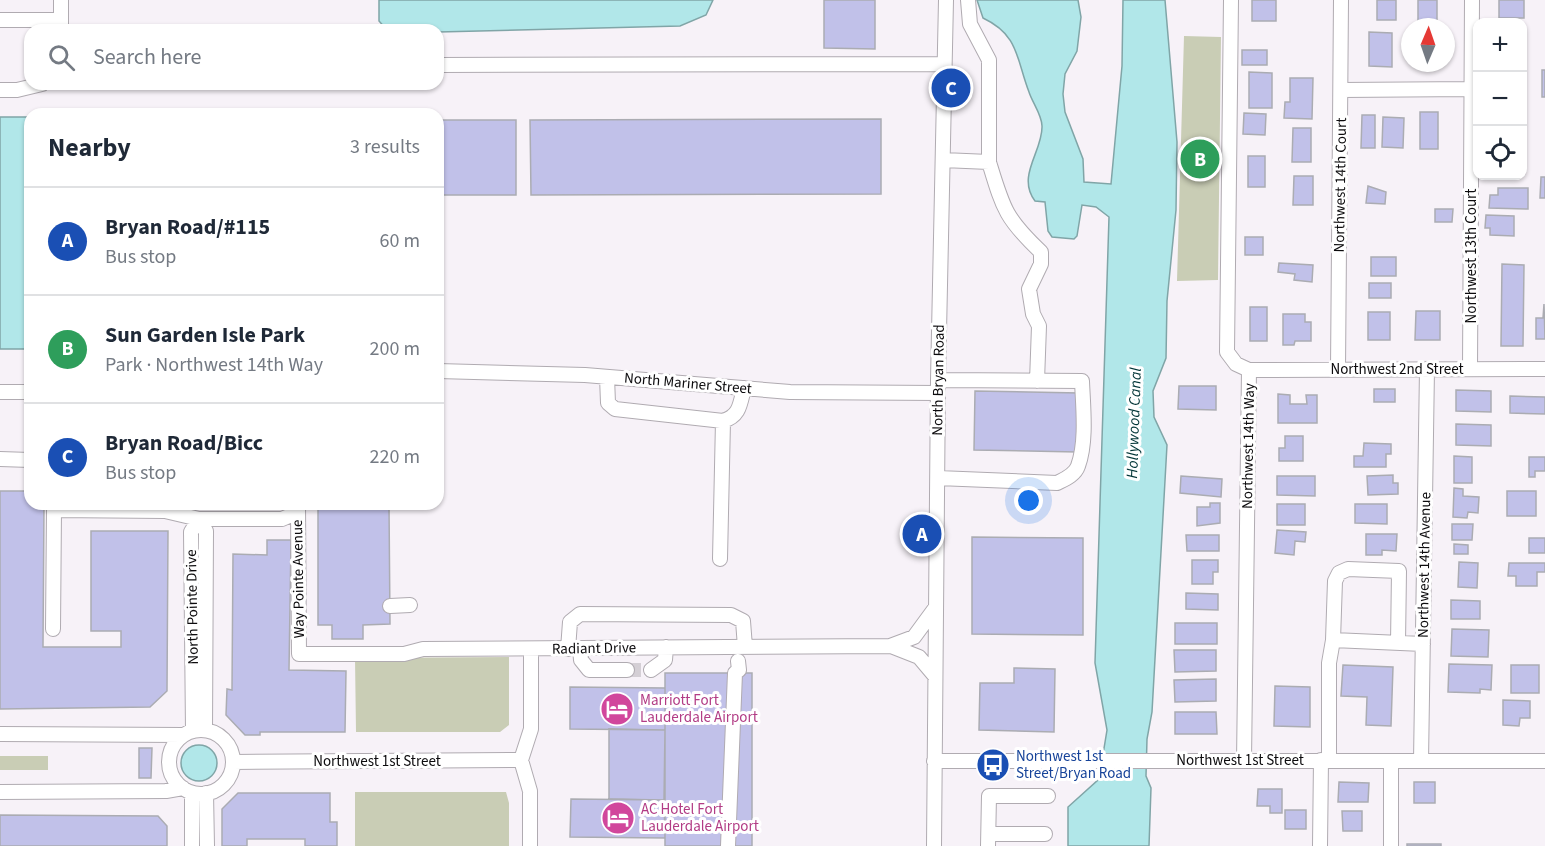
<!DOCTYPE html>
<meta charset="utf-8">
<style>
body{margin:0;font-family:"Source Sans 3",sans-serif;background:#f6f6f7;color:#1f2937}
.controls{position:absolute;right:18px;top:18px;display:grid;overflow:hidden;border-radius:12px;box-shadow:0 2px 4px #0004}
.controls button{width:54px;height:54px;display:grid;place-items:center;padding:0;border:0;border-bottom:2px solid #e0e1e3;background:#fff;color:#1f2937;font:30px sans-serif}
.compass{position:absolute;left:1401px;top:18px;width:54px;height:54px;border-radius:50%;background:#fff;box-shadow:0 2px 4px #0004;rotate:2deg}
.you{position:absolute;left:1029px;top:501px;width:21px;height:21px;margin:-15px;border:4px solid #fff;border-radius:50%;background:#1a73e8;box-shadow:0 0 0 9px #1a73e833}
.badge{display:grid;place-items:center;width:39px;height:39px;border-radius:50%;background:#9f3c00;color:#fff;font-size:20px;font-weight:700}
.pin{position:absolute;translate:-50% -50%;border:3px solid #fff;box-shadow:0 2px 6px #0006}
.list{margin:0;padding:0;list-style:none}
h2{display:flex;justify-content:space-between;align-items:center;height:78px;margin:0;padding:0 24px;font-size:26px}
h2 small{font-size:20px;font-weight:400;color:#747a83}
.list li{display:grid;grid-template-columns:39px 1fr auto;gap:18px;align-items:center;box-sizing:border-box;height:108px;padding:0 24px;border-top:2px solid #e0e1e3}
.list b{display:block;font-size:22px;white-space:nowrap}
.list p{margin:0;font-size:20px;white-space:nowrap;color:#747a83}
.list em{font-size:20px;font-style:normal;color:#747a83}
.icon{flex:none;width:33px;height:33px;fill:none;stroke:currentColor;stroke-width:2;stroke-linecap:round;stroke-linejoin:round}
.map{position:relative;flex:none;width:1545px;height:846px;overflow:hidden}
.search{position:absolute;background:#fff;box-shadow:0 2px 4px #0004;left:24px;top:24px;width:420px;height:66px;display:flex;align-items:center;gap:15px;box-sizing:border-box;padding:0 21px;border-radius:18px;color:#747a83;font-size:22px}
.panel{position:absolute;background:#fff;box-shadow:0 2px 4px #0004;left:24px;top:108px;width:420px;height:402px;border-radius:18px}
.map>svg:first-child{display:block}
</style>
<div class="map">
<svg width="1545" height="846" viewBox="0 0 1545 846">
<rect width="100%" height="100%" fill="#f7f2f8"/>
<path fill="#c9cdb5" d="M1184 36 1221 37 1218 280 1177 281Z
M509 657V725L500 732H356L355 658Z
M0 756H48V770H0Z
M355 792H506L509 803V846H355Z"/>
<path fill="#b1e7e9" stroke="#80a5a7" stroke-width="1.5" d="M379 0H713L706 15 680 26 438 32 387 30 379 21Z
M977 0H1078L1081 17 1077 51 1065 74 1063 94 1065 112 1083 159 1084 182 1111 184 1122 66 1123 0H1165L1177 142 1176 210 1167 301 1166 358 1153 391 1154 417 1167 445 1152 712 1147 739 1146 776 1151 788 1149 846H1068V807L1099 779 1107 730 1095 663 1109 217 1096 207 1082 205 1077 236 1074 239 1052 237 1048 231 1045 202 1035 201C1016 176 1043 151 1042 126 1042 115 1032 102 1029 92 1016 58 1019 35 983 18Z
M0 117H30V349H0Z
M181 763a18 18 0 1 1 36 0a18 18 0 1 1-36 0Z"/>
<path fill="#c1c1e9" stroke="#abacb2" stroke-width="1.5" d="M824 0H875V49L824 48Z
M1252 0H1276V21H1252Z
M1377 0H1396V20H1377Z
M1418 0H1437V21H1418Z
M1499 0H1524V18H1499Z
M1369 32 1392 33V67L1369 66Z
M1242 50H1267V65H1242Z
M1542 70H1545V97H1542Z
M1249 72 1272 73V108H1249Z
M1290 78H1313L1312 119 1284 118 1285 102H1290Z
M1522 82H1525L1524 118H1522Z
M1420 112H1438V149H1420Z
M1244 113 1266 114 1265 135 1243 134Z
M1362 115H1375V148H1361Z
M1383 117 1404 118 1403 148 1382 147Z
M881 119V194L531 195 530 120Z
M438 120H516V195H438Z
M1293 128H1311V162H1292Z
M1248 156H1265V187H1248Z
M1294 176H1313V205H1293Z
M1541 177H1545V198H1540Z
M1368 186 1386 192 1385 204 1366 203Z
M1498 188H1528V209L1489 208 1490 195H1498Z
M1435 209H1453L1452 222H1435Z
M1486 215 1514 216V236L1490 235V228H1485Z
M1245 237H1263V255H1245Z
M1371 257H1396V276H1371Z
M1279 263 1313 265 1312 282 1294 280 1295 274 1278 272Z
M1502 264 1524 265 1523 346H1501Z
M1369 283H1391V298H1369Z
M1544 304 1545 339H1536V318H1543Z
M1250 307H1267V341H1250Z
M1416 311H1440V340H1415Z
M1368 312H1390V340H1368Z
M1283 314H1305V322H1311V341H1295L1294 345H1283Z
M1179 386H1216V410L1178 409Z
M1374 389H1395V402H1374Z
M1456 390 1491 391V412L1456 411Z
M975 391 1079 393 1077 452 974 450Z
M1278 394 1290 395V404H1307L1306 395H1317V423H1278Z
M1510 396 1545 397V414L1510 413Z
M1456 424 1491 425V446L1456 445Z
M1285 436H1303V461H1279V448H1285Z
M1364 443 1391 444V454H1386V467H1354V456H1363Z
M1454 456 1472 457V483H1454Z
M1529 457H1545V471H1535V477H1529Z
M1393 475V483H1398V494L1368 495 1367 476Z
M1181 476 1222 479 1221 497 1180 493Z
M1277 476H1315V496L1277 495Z
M1454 488 1463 489V496L1479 497 1478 513 1468 512 1467 518 1453 517Z
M0 491H30V504H44L43 647H121V631H91V531H168L167 691 150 707 0 709Z
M1507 491H1536V516H1507Z
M1210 503H1220V523L1197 526V507H1210Z
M318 504H389L390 624 363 625V639H332V625H318Z
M1277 504H1305V525H1277Z
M1355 504H1387V524L1355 523Z
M1452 524H1473L1472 540H1452Z
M1277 530 1306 532 1305 542 1295 541 1294 555 1275 553Z
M1366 534H1397L1396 551 1382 550V555H1366Z
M1186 535H1219V551H1187Z
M972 537 1083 538V635L972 634Z
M1529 538H1545V553H1529Z
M267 540H291L289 670 346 671 345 732H260V735H245L226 715 227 689 232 690 233 554 267 555Z
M1454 544 1468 545V554H1454Z
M1192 560H1218V572H1213V584H1192Z
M1459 562 1478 563 1477 588 1458 587Z
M1509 563H1545V572H1537V586H1516V576H1508Z
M1186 593 1218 594V610L1186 609Z
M1451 600 1480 601V619H1451Z
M1175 623H1217V644H1175Z
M1452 629 1489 630 1488 657 1451 656Z
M1174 650H1216V671L1175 672Z
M1449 664 1492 665 1491 690 1480 689V693L1448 692Z
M1343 665 1393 667 1391 726 1366 725 1367 697 1341 696Z
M1511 665H1539V693H1511Z
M1014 668 1055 669 1054 732 979 730 980 683H1014Z
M665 673H752V846H665Z
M1216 679V701L1175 702 1174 680Z
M1275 686 1310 687V727L1274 726Z
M570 687 665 688V730L570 729Z
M1503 700 1530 701V718H1520L1519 726 1503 725Z
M1175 712H1216L1217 734H1175Z
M609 729 665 730 664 800 609 799Z
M139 748H152L151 778H139Z
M1339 782 1369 783 1368 802H1338Z
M1414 782H1435V803H1414Z
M1258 789H1282V813H1270V806H1257Z
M238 793H330V822H337V846H305V839H247V846H222V809Z
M571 799 664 800 665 838 570 837Z
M1285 810H1306V829H1285Z
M1342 811H1362V831H1343Z
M0 815 158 816 167 826V846H0Z
M1407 844H1441V846H1407Z"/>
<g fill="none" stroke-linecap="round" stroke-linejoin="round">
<path stroke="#d4cfd5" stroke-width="14" stroke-dasharray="14 7" stroke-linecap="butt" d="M627 670H651"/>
<defs>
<path id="minor" d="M1231 0 1227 352 1236 364 1249 370 1244 761
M0 20H61
M61 30V0
M438 65 944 64
M0 90H17L42 84
M1341 90 1472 89
M943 160 989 162V60L970 24 968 0
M989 162C1003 208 1005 218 1041 252V264L1029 289 1033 314 1039 326 1037 381
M1338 369 1341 0
M1470 369 1472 0
M1249 370 1545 369
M438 371 585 375 790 392 938 393
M607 377 608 403 615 409 723 421C740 416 740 404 744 388
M0 392H30
M0 459 30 460
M938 478 1057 483C1065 479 1075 475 1078 466 1087 441 1083 407 1082 381L938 380
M54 504V510L165 511 199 519H282L298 512
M298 504 299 654H404L423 649 890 646 914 637 936 607
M199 519 206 531 205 730
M720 559 723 421
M390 606 410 605
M53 629 54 510
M1398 643 1399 571 1348 569 1339 573 1335 581 1333 640 1423 644
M891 646 919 657 935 676
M580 648 581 660 589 670H627
M568 649 570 622 580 614 731 615 743 621 745 647
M651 670 665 660 666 647
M169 762a32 32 0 1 1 64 0a32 32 0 1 1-64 0Z
M193 731 191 532 199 519
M0 734 183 735
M934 761H1545
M1329 761V663L1333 640
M1421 761 1427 369
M233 762 521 760
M0 792 166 791 183 788
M192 793V846
M206 793 207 846
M989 834H1045
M530 846V791L521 760 531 729V649
M728 846 735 673 739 670 738 661
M934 846 938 380 946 0
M988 846 989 796H1048
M1320 846 1321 760
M1391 846V761"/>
</defs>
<use href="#minor" stroke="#b0abb1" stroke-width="16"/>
<use href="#minor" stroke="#fff" stroke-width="14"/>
</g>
<defs>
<symbol id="hotel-disc" viewBox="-11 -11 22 22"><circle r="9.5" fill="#d1479c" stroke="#fff"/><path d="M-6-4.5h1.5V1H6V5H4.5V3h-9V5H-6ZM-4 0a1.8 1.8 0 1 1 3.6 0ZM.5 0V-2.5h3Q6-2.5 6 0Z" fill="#fff"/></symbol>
<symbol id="bus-disc" viewBox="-11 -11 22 22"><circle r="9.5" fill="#1a4fb4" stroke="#fff"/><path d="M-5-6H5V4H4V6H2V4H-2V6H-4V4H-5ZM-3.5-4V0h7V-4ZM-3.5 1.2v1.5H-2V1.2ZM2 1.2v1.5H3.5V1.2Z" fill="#fff"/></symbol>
</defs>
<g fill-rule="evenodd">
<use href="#hotel-disc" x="598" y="690" width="38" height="38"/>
<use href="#bus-disc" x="974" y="746" width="38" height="38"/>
<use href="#hotel-disc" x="599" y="799" width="38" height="38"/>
</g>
<g text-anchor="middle" stroke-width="6" stroke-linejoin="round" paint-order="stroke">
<g font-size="15" fill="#0c0b0d" stroke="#fff">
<text transform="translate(1340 185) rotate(-89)" y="5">Northwest 14th Court</text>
<text transform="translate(1471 256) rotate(-90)" y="5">Northwest 13th Court</text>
<text x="1397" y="374">Northwest 2nd Street</text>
<text transform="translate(938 380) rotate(-89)" y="5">North Bryan Road</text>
<text transform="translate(688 383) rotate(5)" y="5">North Mariner Street</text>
<text transform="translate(1248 446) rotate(-89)" y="5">Northwest 14th Way</text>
<text transform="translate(1424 565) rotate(-89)" y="5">Northwest 14th Avenue</text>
<text transform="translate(298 579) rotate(-91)" y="5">Way Pointe Avenue</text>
<text transform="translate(192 607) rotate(-91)" y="5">North Pointe Drive</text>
<text transform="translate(594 648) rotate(-1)" y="5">Radiant Drive</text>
<text x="1240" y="765">Northwest 1st Street</text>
<text x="377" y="766">Northwest 1st Street</text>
</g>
<g font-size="15" fill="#b23c85" stroke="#fff" text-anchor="start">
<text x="640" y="705">Marriott Fort<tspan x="640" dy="17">Lauderdale Airport</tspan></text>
<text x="641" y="814">AC Hotel Fort<tspan x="641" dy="17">Lauderdale Airport</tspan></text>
</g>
<g font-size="15" fill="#164399" stroke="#fff" text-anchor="start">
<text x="1016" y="761">Northwest 1st<tspan x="1016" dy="17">Street/Bryan Road</tspan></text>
</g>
<g font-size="16" font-style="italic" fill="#003436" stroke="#fff">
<text transform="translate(1133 423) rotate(-88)" y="6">Hollywood Canal</text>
</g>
</g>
</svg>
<div class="controls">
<button>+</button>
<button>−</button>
<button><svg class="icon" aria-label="locate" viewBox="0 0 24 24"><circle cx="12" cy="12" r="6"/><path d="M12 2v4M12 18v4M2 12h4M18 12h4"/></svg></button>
</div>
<svg class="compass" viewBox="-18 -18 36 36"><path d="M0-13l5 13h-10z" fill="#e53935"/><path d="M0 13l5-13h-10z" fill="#747a83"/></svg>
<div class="you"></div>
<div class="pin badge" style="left:922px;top:534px;background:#1a4fb4">A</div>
<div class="pin badge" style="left:1200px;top:159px;background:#2e9e5b">B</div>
<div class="pin badge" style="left:951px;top:88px;background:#1a4fb4">C</div>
<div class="search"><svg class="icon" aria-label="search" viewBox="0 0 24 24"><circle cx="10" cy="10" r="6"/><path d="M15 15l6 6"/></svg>Search here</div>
<section class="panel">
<h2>Nearby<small>3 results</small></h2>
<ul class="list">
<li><span class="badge" style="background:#1a4fb4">A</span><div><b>Bryan Road/#115</b><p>Bus stop</p></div><em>60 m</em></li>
<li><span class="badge" style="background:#2e9e5b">B</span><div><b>Sun Garden Isle Park</b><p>Park · Northwest 14th Way</p></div><em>200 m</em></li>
<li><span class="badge" style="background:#1a4fb4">C</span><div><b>Bryan Road/Bicc</b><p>Bus stop</p></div><em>220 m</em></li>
</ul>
</section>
</div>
